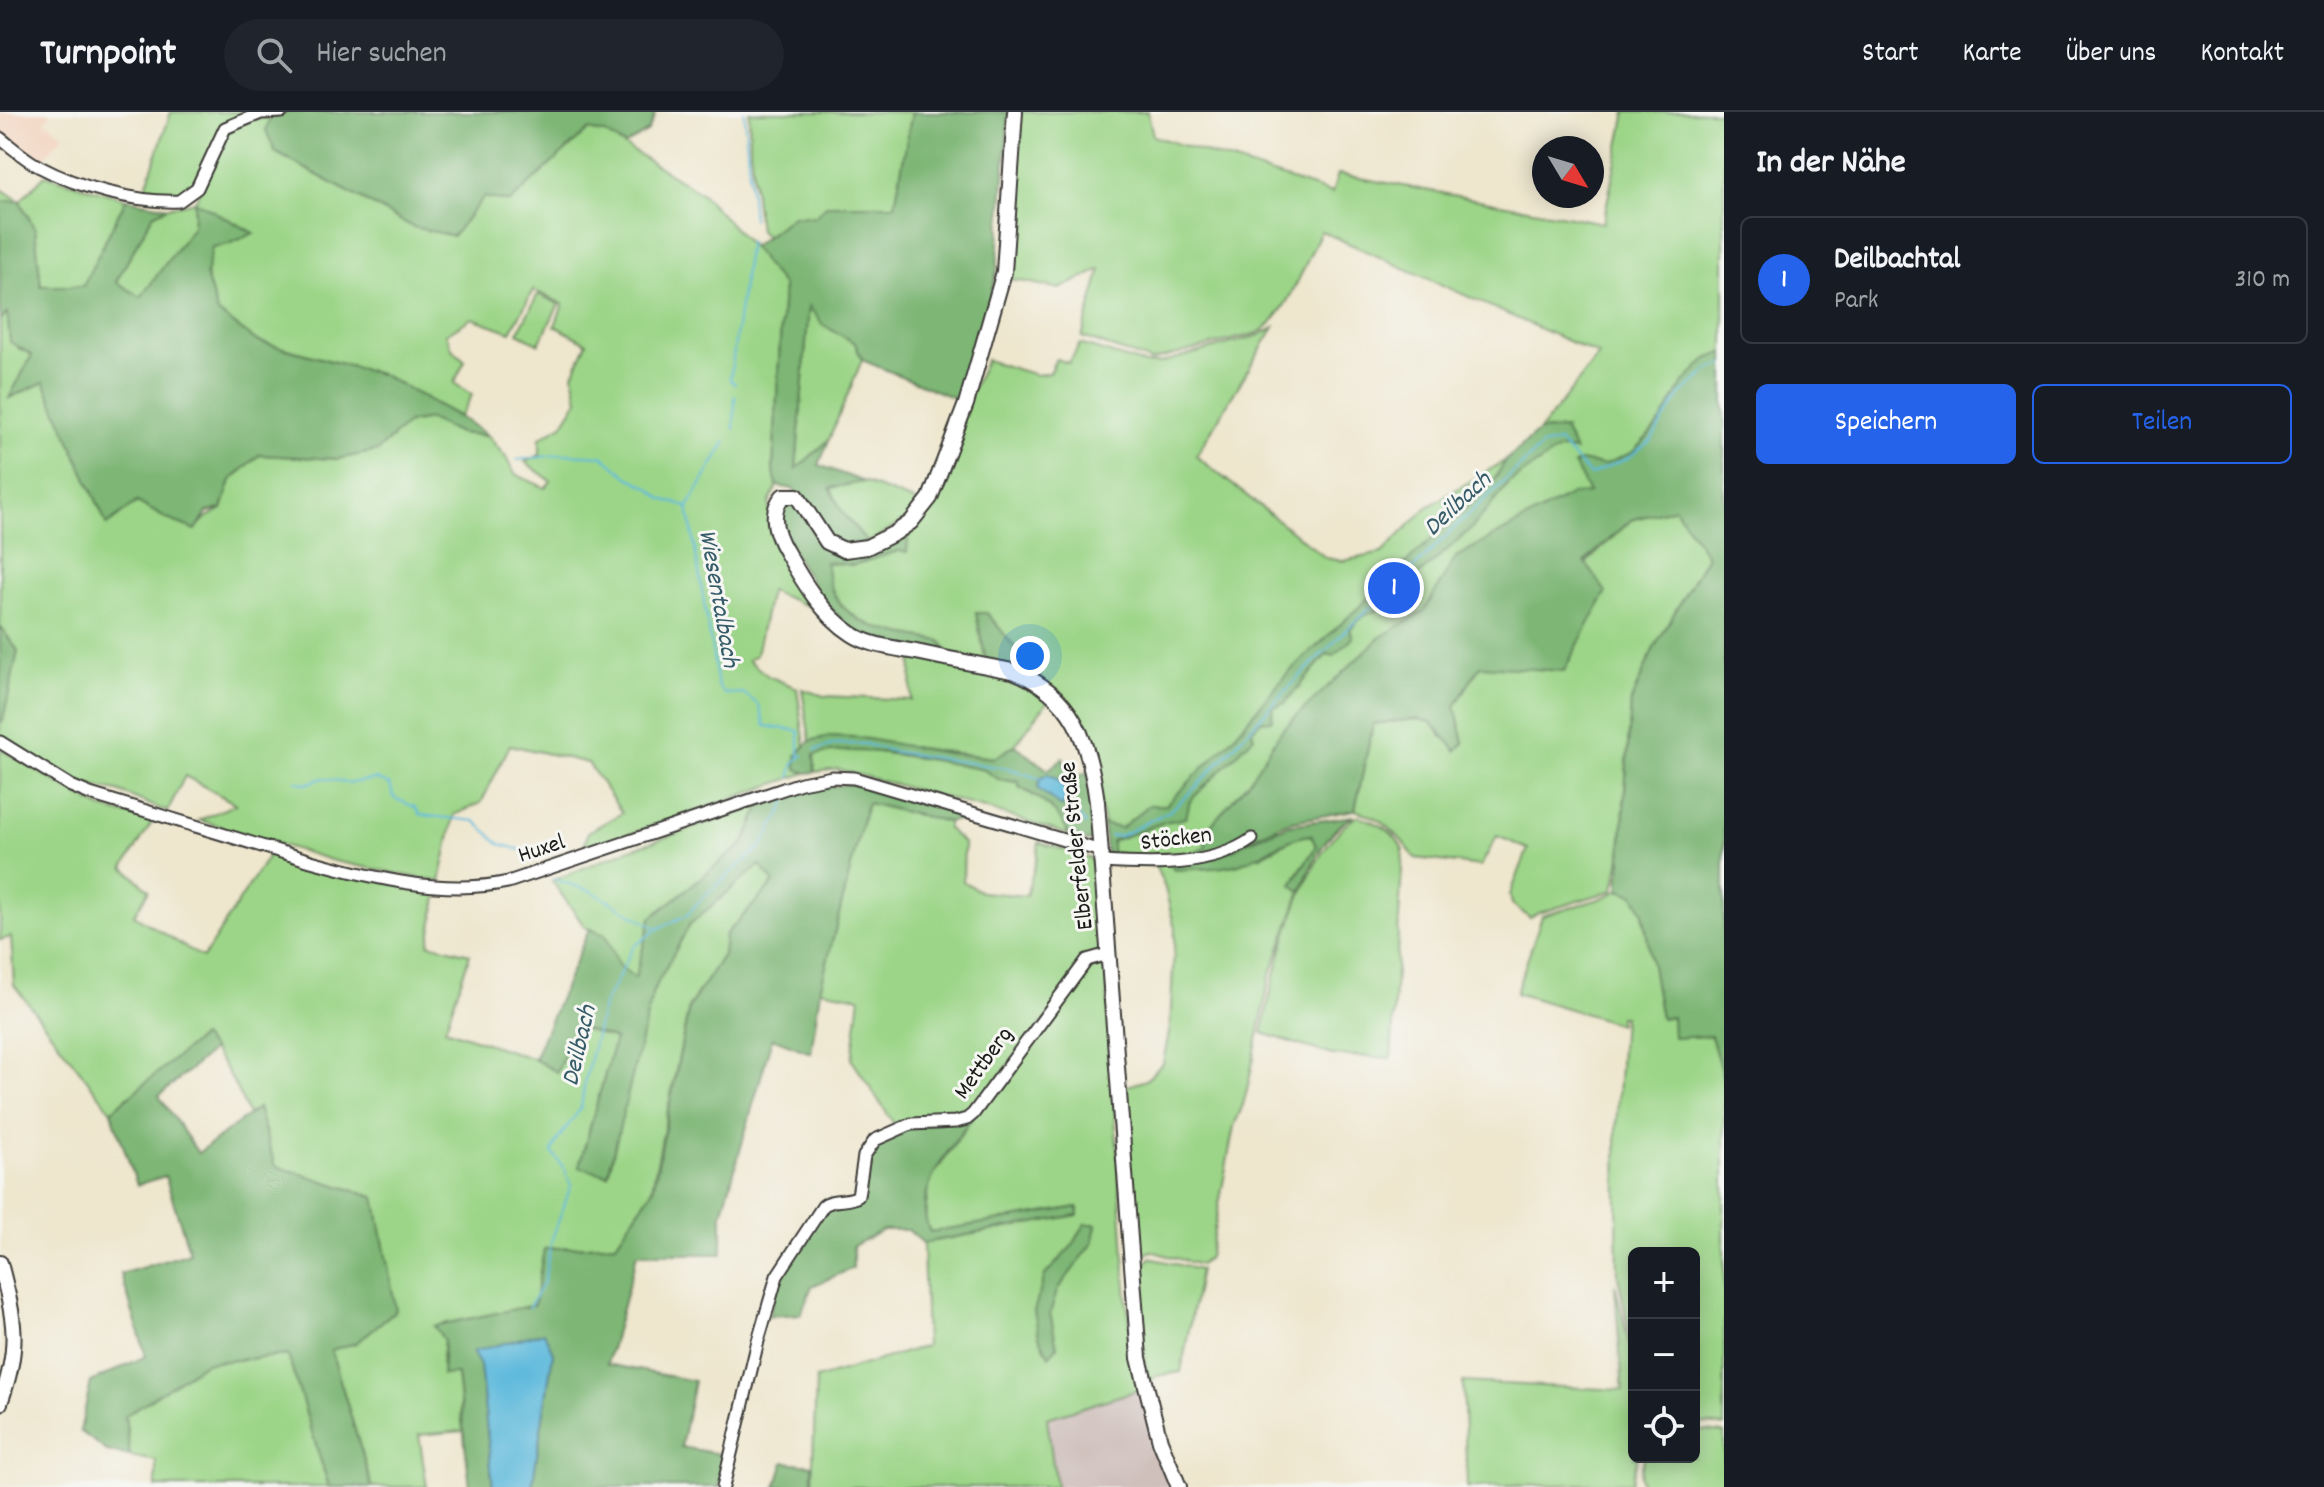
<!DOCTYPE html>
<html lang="de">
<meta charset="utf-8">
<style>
body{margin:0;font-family:Dekko,sans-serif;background:#20242c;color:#f1f3f6}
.controls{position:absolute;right:24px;bottom:24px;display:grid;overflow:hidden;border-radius:12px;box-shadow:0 4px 20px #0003}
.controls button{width:72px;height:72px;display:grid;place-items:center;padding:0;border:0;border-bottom:2px solid #363941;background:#171b24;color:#f1f3f6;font:40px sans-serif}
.compass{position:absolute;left:1532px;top:24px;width:72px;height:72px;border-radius:50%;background:#171b24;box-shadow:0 4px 20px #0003;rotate:128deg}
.you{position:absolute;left:1030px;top:544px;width:28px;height:28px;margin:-20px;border:6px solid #fff;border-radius:50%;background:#1a73e8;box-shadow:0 0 0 12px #1a73e833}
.badge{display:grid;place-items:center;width:52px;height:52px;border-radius:50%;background:#2563eb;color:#fff;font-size:26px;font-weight:700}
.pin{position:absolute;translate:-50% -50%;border:4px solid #fff;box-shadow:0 2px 8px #0006}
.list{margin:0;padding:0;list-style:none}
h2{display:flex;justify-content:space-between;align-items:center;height:104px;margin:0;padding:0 32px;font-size:34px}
h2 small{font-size:26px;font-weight:400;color:#9ea1a6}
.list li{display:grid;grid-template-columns:52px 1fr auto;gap:24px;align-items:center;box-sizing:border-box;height:128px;margin:0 16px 16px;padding:0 16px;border:2px solid #363941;border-radius:12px}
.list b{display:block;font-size:30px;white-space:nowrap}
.list p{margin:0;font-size:26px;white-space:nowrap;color:#9ea1a6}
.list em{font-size:26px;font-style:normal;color:#9ea1a6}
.actions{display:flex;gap:16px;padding:24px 32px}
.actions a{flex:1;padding:18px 0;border:2px solid #2563eb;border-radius:12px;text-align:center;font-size:28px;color:#2563eb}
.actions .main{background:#2563eb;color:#fff}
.icon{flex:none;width:44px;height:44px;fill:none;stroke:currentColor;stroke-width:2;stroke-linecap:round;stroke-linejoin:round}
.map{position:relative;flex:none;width:1724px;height:1375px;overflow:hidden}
header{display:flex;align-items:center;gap:48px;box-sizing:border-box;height:112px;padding:0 40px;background:#171b24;border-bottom:2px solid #363941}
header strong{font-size:38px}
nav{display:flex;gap:44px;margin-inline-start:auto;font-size:28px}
.search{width:560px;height:72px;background:#20242c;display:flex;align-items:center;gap:20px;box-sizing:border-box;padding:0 28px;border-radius:44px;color:#9ea1a6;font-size:30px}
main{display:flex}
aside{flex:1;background:#171b24}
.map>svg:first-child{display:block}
</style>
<header>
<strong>Turnpoint</strong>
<div class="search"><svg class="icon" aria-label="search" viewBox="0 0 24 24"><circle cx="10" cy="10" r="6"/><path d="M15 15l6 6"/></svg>Hier suchen</div>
<nav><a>Start</a><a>Karte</a><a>Über uns</a><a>Kontakt</a></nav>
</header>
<main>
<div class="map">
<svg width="1724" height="1375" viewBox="0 0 1724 1375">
<rect width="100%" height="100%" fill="#f6f6f2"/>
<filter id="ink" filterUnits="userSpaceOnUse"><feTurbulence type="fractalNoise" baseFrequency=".0125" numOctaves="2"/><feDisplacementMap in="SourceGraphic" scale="16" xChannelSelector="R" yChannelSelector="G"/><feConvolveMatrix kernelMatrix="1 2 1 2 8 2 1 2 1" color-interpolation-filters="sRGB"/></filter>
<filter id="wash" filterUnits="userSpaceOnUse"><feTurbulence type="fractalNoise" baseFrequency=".006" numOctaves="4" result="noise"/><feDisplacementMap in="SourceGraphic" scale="32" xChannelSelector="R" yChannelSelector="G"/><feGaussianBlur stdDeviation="1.8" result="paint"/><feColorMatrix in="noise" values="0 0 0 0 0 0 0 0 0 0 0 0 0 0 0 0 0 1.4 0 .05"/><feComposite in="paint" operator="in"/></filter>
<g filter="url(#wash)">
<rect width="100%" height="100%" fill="#eee6cd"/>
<path fill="#f3d4bf" d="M0 0H52L45 9 63 23 41 50 0 22Z"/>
<path fill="#cfc0bb" d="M1142 1277 1174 1375H1056L1047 1306Z"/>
<path fill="#9cd588" stroke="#5c7852" stroke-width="2" d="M171 0H242L187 80 173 85 144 80Z
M749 0H912L895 93H845L815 105 793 104 767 124 759 119 750 38Z
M1019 0H1148L1153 24 1332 81 1338 62 1603 111 1626 0H1724V264L1657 329 1299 646 1277 717 1269 722 1261 744 1296 725 1311 723 1316 734C1309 748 1298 757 1293 772L1301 779 1270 864 1249 969 1243 993 1234 1014 1209 1145 1200 1153 1151 1139 1145 1142 1137 1162 1121 976 1146 968 1163 951 1170 915 1175 817 1165 776 1155 753 1111 746 1085 621 1039 564 976 501 986 549 950 542 941 529C902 522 848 519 831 475 828 468 827 458 825 450L853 453 898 439 986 248 1036 263 1049 261 1056 247 1069 251 1080 232 1145 252 1160 251 1260 223 1274 215 1196 344 1326 446 1343 449 1382 441 1426 396 1506 348 1493 369 1564 317 1539 319 1599 243 1321 119C1306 149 1287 205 1258 221L1151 249 1082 225 1101 157 1060 177 1006 166Z
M270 6 275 40 413 115 484 85 510 90 588 18 604 21 701 81 752 135 783 173 773 356 777 374 769 392 770 411 809 484 810 495 770 479 756 543 748 548 768 564 797 576 805 634 796 644 797 657 806 661 627 723 584 735 588 720 622 701 588 651 510 633 481 691 454 703 440 770 334 749 199 708 236 692 185 664 167 700 118 679 86 673 47 653 0 624V613L18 539 0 514V208L8 200 18 236 33 243 11 285 44 270 137 390 167 407 196 416 207 405 222 397 231 368 259 343 337 347 377 339 408 311 430 307 459 321 488 324 505 344 515 362 545 376 551 369 525 350 540 343V326L562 313 578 288 573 262 587 231 555 214 563 192 533 178 511 220 472 206 446 222 452 237 465 249 454 271 472 283 460 305 383 263 257 229 217 200 206 162 212 134 229 132 253 121 195 90 193 115 141 185 116 170 153 103 168 95 195 89 216 44 225 16 251 7Z
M45 63 126 87 83 175H41L35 117 20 90 0 89V76L20 89Z
M538 182 559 192 539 232 518 221Z
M809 192 823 213 855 231 862 248 829 328 796 358Z
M864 370 921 392 908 406 868 431 842 400 830 375Z
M1675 396 1707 444 1653 538 1631 589 1621 739 1614 778 1539 801 1530 806 1512 792 1510 783 1528 737 1497 724 1481 754 1415 746C1398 722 1384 706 1355 698L1373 612 1416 607 1432 610 1442 625 1464 631 1455 594 1480 554 1631 408Z
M912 544 1026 567 1051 585 1015 633 994 646 830 624 810 629 802 577 824 584 911 588Z
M0 637 101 696 153 709 124 755 149 778 134 803 203 846 269 742 312 755 438 779 429 832 470 842 445 917 534 947 557 959 576 914 615 927 579 1054 607 1063 653 879 690 812 760 752 774 771 725 823 723 843 689 895 651 1080 616 1132 545 1137 534 1193 444 1228 441 1252 457 1262 463 1319 419 1323 427 1375H372L331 1238 375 1085 275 1054 258 996 248 1003C237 974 223 948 201 925L111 999 14 873 11 825 0 828Z
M832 638H863L946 650 984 658 1000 668 1020 670 1019 675C1039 686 1064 700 1069 723L984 696 852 661 838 657 815 660 814 643Z
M867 691 948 710V717L964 732 963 769 981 780 1026 784 1037 746 1039 730 1092 747 1102 841 1097 842 966 1006 896 1015 852 948 860 885 820 878Z
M761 693 744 731 651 806 635 867 619 854 605 823 585 815 552 769 625 739Z
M1358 704C1379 711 1392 717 1403 737L1391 946 1332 943 1262 921C1274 860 1302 736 1358 704Z
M1619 778 1634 783 1643 800 1661 906 1672 905 1711 924 1724 969V1314L1694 1311V1141H1634V1244L1618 1163 1616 1018 1623 904H1619V912L1516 881 1542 804 1600 787Z
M1105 846 1127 1190 1142 1277 1047 1306 1056 1375H812L816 1267 926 1234 923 1131 1078 1103V1095L930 1120 925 1109 928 1072 974 1003 1088 850Z
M1150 1146 1200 1158 1181 1260 1156 1264 1149 1271C1143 1241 1128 1168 1150 1146Z
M1615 1173 1634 1252V1345H1638L1631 1371 1467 1375 1463 1270 1623 1278Z
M288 1243 329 1375H156V1349L130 1344 125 1304 205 1251Z
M1694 1318 1724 1321V1375H1642L1640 1365 1644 1345H1694Z"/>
<path fill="#7db674" stroke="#4c6948" stroke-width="2" d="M290 0H648L655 3 648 19 625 33 604 21 588 18 510 90 484 85 453 124 413 115 275 40 266 18 270 6Z
M912 0H1009L997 158 963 290 862 248 855 231 823 213 809 194 796 357 829 328 819 353 864 370 830 376 842 400 868 431H835L793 377 777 374 773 356 783 174 752 135 793 104 815 105 827 93H895Z
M126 87 168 95 153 103 116 170 141 185 193 115 195 89 254 121 229 132 212 135 206 163 217 200 257 229 383 263 468 310 488 324 459 321 429 307 408 311 377 339 337 347 259 343 231 368 222 397 207 400 196 418 167 407 137 390 107 413 44 270 9 286 32 243 10 230 7 201 0 208V89H20L35 117 41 174H83Z
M1724 240V969L1711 924 1673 926 1672 905 1661 907 1643 800 1634 783 1619 778 1631 589 1653 538 1707 444 1675 396 1631 408 1585 450 1606 480 1564 559 1480 554 1455 594 1464 631 1456 639 1431 610 1416 607 1373 612 1355 698 1288 710 1251 726 1235 737 1169 749 1206 735 1204 721 1248 670 1282 618 1379 526 1424 499 1456 445 1572 382 1589 381 1574 352 1580 349 1604 353 1633 340 1660 311 1682 273 1705 248Z
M1564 317 1575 339 1560 337 1510 370 1472 416 1379 498 1363 504 1350 517 1353 526 1334 544 1327 542 1285 591 1273 595 1272 608 1261 609 1252 618 1254 625 1190 689 1186 706 1165 710 1112 729V740L1124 743 1123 749 1107 744 1103 712 1121 716 1149 693H1166L1229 630 1286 563 1493 370 1506 348 1539 319Z
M786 390H793L838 441 909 417 907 440 898 439 853 453 826 450C828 458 828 468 831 476 848 518 902 522 941 529L949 542 868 526 847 513 820 485 781 420 782 394Z
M976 501H987L1039 564 986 549Z
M0 514 18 539 3 609H0Z
M830 624 856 625 947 641 994 646 1015 633 1048 658 1063 646 1069 667 1088 660 1093 728 1087 729 1069 723C1058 698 1042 687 1019 675V670L1000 668 984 658C934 648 863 631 814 643L815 660 806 661 797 657 796 644 810 629Z
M848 672 871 674 970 706 948 710 867 691 820 878 811 941 772 926 722 1102V1142H637L607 1252 694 1269 681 1335 726 1343 719 1375H532L553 1241 473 1240 480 1253 493 1375H470L457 1262 442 1263 444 1228 434 1214 534 1193 544 1137 616 1132 653 1077 689 895 723 843 725 823 774 771 760 753 690 812 653 879 608 1063 579 1055 615 927 576 914 557 960 534 947 589 817 605 823 619 854 635 866 651 806 744 731 761 693 793 681Z
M1354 704C1326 718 1312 751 1301 779L1292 773C1298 758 1309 748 1316 734L1311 723C1285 726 1264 744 1239 752 1219 758 1195 756 1174 758L1169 751 1252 728 1289 713Z
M201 925 213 938 159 984 198 1041 258 996 275 1054 375 1085 396 1198 356 1231 331 1238 372 1375H329L288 1243 205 1251 125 1304 130 1344 107 1339 80 1319 91 1270 146 1244 121 1162 190 1141 165 1064 137 1073 111 999Z
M974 1003C952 1036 910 1078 930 1120L1078 1095V1103L923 1131 908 1118H883L853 1134V1156L812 1174 801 1202 769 1204 781 1161 824 1096 854 1090 871 1036 896 1019Z
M1085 1112H1096L1093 1131 1058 1177 1050 1201 1057 1235 1049 1244 1039 1225 1034 1199 1045 1163 1073 1133Z
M784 1350 812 1353V1375H776Z"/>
<path fill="#5ebadc" stroke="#3d6b7c" stroke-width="2" d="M1048 662C1058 667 1063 672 1068 682L1062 695 1038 677 1040 667Z
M544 1220 553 1241 532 1375H493L480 1253 472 1240Z"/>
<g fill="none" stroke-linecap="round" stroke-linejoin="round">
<path stroke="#5ebadc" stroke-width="2" d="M744 0 753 108
M735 272 730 267 749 129
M734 317 735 284
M726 329 688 395 718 574 725 582 743 581 759 593 765 614 799 619V647
M517 348 565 342 603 344 628 365 648 375 662 387 687 395
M815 638 836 632H865L896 640 1011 657 1040 667
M790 666 794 651 803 643
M296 669 306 672 323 666 350 671 376 667 390 673 394 686 415 695 420 703 475 709 500 732 525 739 534 747
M1063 688 1086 712
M1110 724H1120L1171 698 1196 675 1284 580 1348 516 1407 463 1457 413 1542 334 1559 330 1590 363 1628 346 1651 328 1679 284 1709 258 1724 252
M553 767 591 779 656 816
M529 1195 544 1169 551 1130 571 1073 565 1058 552 1040 558 1027 581 996 585 968 604 890 615 872 633 835 657 817 687 803 703 785 762 734 785 693 786 684"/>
</g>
</g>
<g filter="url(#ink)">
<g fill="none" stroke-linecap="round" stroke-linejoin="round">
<defs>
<path id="minor" d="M0 26C13 36 26 48 40 55 77 75 137 91 179 89L197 76 225 16 261 1 282 0
M0 630 71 674 90 682 311 749C373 766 444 784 508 770L801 671 832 665 854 666 1101 739
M1102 750C1150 753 1211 756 1252 727
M723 1375 758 1229 777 1164 823 1094C833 1085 848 1091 858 1084L864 1044 875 1028 911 1012 956 1010 967 1007 973 1002 1087 848 1108 842"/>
<path id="major" d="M1015 0 1004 160 966 292 930 386 911 410 895 421 867 435 844 438 827 430 797 384H783C768 401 776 423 787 441 803 470 823 503 852 522 870 534 895 536 916 540 948 547 981 553 1013 559 1074 582 1089 630 1097 690L1139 1246 1160 1329 1179 1375
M0 1151C15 1209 21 1234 0 1291"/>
</defs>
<use href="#minor" stroke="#3c3a37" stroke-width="15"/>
<use href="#major" stroke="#3c3a37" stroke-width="18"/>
<use href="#minor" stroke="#fff" stroke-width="11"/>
<use href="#major" stroke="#fff" stroke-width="14"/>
</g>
</g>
<g text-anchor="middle" stroke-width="6" stroke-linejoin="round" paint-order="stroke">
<g font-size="24" fill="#1c1c1c" stroke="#f6f6f2">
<text transform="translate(1176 725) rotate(-7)" y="8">Stöcken</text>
<text transform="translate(1075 734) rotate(-96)" y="8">Elberfelder Straße</text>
<text transform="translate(541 735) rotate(-18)" y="8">Huxel</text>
<text transform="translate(982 950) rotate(-54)" y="8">Mettberg</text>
</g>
<g font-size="26" font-style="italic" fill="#365b69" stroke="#f6f6f2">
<text transform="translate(1456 390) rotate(-43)" y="9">Deilbach</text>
<text transform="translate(721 486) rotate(80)" y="9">Wiesentalbach</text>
<text transform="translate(577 933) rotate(-77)" y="9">Deilbach</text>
</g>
</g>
</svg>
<div class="controls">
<button>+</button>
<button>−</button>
<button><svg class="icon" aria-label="locate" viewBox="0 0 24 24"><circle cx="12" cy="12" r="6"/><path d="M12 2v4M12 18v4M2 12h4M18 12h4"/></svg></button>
</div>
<svg class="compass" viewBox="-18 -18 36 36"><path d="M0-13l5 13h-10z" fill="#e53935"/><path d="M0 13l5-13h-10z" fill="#9ea1a6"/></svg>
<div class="you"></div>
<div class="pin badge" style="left:1394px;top:476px">1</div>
</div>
<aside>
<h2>In der Nähe<small></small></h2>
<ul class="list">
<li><span class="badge">1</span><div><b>Deilbachtal</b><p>Park</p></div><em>310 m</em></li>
</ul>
<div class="actions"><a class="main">Speichern</a><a>Teilen</a></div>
</aside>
</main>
